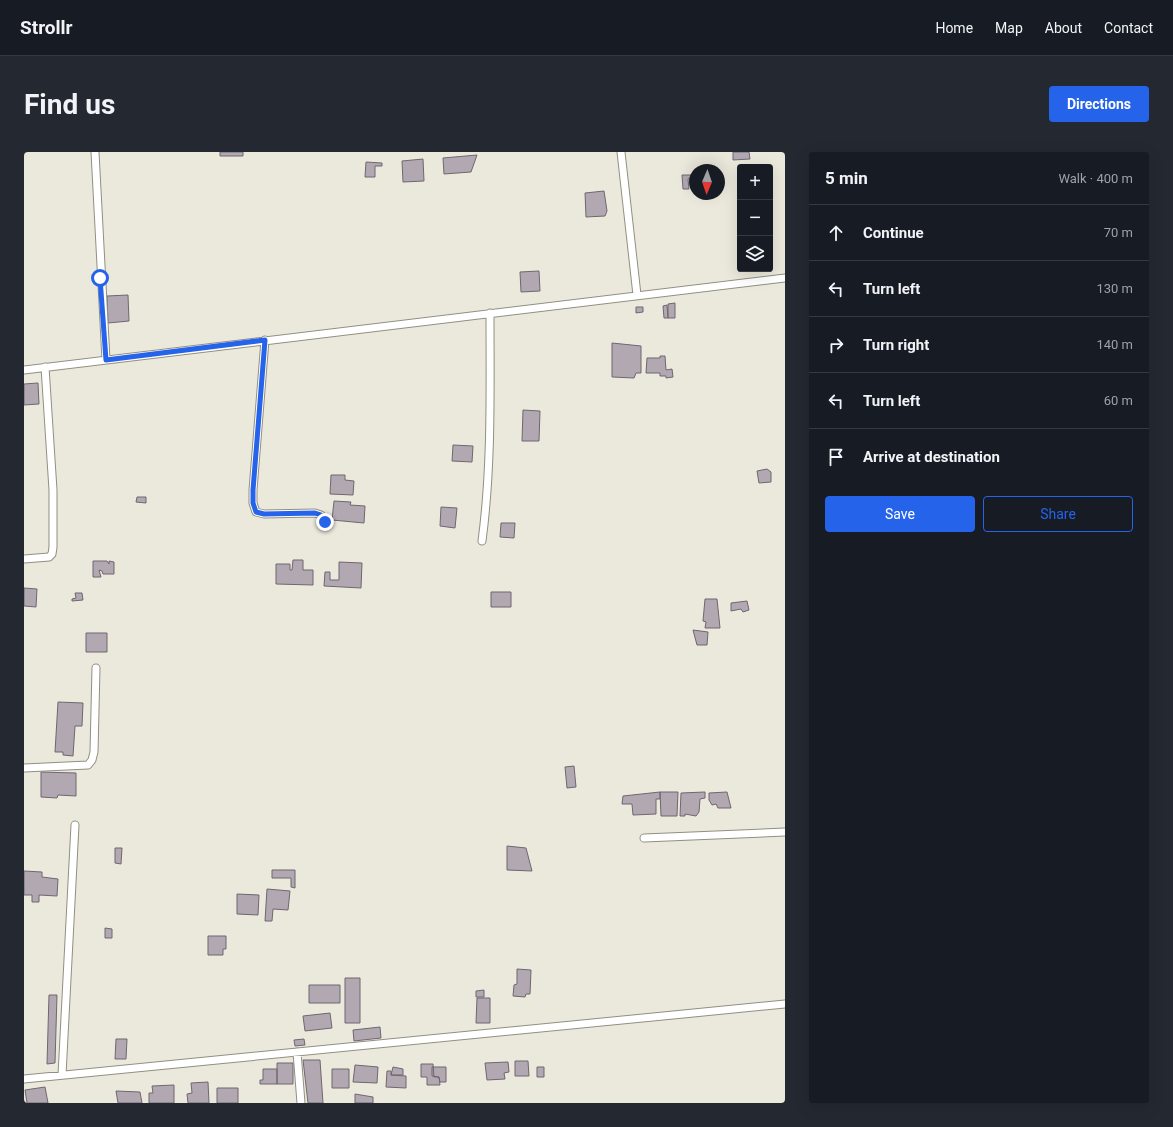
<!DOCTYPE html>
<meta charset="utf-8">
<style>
body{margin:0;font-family:Roboto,sans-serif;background:#242831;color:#f1f3f6}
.controls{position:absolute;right:12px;top:12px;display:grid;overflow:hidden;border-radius:4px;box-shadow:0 4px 16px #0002}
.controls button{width:36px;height:36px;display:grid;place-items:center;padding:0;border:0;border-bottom:1px solid #363941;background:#171b24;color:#f1f3f6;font:20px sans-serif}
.compass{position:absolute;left:665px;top:12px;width:36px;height:36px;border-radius:50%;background:#171b24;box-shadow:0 4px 16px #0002;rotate:182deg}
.stop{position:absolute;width:12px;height:12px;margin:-9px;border:3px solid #2563eb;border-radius:50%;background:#fff}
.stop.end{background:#2563eb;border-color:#fff;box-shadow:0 1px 4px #0008}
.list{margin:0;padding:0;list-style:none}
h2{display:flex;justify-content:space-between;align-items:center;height:52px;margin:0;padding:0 16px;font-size:17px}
h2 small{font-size:13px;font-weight:400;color:#9ea1a6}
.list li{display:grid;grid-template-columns:26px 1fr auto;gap:12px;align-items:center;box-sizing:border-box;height:56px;padding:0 16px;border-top:1px solid #363941}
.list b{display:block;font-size:15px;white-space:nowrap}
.list em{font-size:13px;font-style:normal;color:#9ea1a6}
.actions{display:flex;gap:8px;padding:12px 16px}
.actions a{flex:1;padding:9px 0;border:1px solid #2563eb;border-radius:4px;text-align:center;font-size:14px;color:#2563eb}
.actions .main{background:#2563eb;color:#fff}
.icon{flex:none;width:22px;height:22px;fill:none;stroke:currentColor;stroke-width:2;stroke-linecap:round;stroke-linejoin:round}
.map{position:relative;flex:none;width:761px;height:951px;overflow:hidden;border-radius:4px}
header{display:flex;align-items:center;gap:24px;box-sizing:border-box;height:56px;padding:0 20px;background:#171b24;border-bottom:1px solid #363941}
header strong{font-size:19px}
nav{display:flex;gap:22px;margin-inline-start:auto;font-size:14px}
.intro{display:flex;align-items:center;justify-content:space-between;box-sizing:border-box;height:96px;padding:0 24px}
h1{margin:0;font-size:28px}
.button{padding:10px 18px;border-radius:4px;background:#2563eb;color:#fff;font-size:14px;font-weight:700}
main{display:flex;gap:24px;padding:0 24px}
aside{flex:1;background:#171b24;border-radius:4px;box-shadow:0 4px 16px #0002}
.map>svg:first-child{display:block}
</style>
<header>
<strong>Strollr</strong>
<nav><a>Home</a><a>Map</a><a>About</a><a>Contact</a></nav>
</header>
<div class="intro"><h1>Find us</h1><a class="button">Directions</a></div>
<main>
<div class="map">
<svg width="761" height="951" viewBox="0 0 761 951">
<rect width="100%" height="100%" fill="#ebe9dc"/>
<path fill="#b1a8b2" stroke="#6f6670" d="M196 0H219V4H196Z
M709 0H725L726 7 709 8Z
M453 3 447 20 420 22 419 6Z
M399 7 400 29 379 30 378 9Z
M342 10 358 11V14H351V25H341Z
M658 23H667L668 26 664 27 665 37H659Z
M580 39 583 59 581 64 562 65 561 41Z
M515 119 516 139 497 140 496 120Z
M104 143 105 169 84 171 83 144Z
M651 151V166H644V152Z
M643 153 644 166H640L639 154Z
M612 155H619V160L612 161Z
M588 191 617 194V221H612L610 226 588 225Z
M636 204H641L642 218 648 217 649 225 642 226V224H636V221H622L623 206H636Z
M14 231 15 252 0 253V232Z
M499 258 516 259 515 289H498Z
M429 293 449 294 448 310 428 309Z
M743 317 747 320V330L735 331 733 319Z
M307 323H321V328L330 329 329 343 306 342Z
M113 345H122V351L112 350Z
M310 349 327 350 326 353 341 354 340 371 308 368Z
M417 355 433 356 431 376 416 374Z
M477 371H491L490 386 476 385Z
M269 408H279V418H289V433L252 432V412H266V418H268Z
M69 409H83L85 412V409L90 410V422H79L78 419 75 418 77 425H69Z
M315 410 338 411 337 436 300 434 301 420H306V428H315Z
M0 436 13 437 12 455 0 454Z
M467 440H487V455H467Z
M51 441H58L59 448 48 449V447L52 446Z
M681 447H693L696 476H681L682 470 679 469Z
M723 449 725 458 719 460 717 457 707 459V451Z
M669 478 684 480 683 493H673Z
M62 481H83V500H62Z
M34 550 59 551 58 574H51L49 604 39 603V600H31Z
M550 614 552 635 543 636 541 615Z
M17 620 52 621V644L34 643 33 646 17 645Z
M636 640H654L653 664H637Z
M636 640V647H632V662L609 663 608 652H598L599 644Z
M681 640V646L676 647 675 660 672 664 661 662V664H656L657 641Z
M703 640 707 656H694L692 652 688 653 685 648V641Z
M483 694 502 696 508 719 483 718Z
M91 696H98L97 712 91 711Z
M248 718H271V736L267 735V726H248Z
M0 719 18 720V725L34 727 33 744 15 743V750H8V743H0Z
M243 737 266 739 264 758 249 757 248 769H241Z
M213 742 235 743 234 763 213 762Z
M81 776 88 777V786H81Z
M184 784H202V797H199V803H184Z
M493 817 507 818 506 842H502L501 845 489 844 490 833 493 832Z
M321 826H336V871H321Z
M285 833H316V851H285Z
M460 838V845H452V839Z
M25 843H33L31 911 23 912Z
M453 846H466V871H452Z
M306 861 308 876 281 879 279 864Z
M356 875 357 886 330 889 329 878Z
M92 887H103L102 907H91Z
M280 887 281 893 271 894 270 888Z
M279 908H296L299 951H284Z
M491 909H504L505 924H491Z
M484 910 485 920 480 921 481 927 463 928 461 911Z
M253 911H269V932H253Z
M397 912H409L410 925H415L416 933H403V925H397Z
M331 913 354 915 353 931 329 930Z
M369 915 379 917V923H367Z
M408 915H422V930H416L415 925 408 924Z
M513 915H520V925H513Z
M239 917H253V932H236V928H239Z
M308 917H325V936H308Z
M363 919H367V923L382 924V936L362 935Z
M184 930 185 951H164L163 942 168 941 167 931Z
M150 933V951H125V941H129L128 934Z
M21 935 24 951H3L1 938Z
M193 936H214V951H193Z
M92 939 116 940 118 951H94Z
M331 942 349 945V951H331Z"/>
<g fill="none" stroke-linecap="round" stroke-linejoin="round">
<defs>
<path id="street" d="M71 0 82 208
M597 0 613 143
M241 188 229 338V351L232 360 240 362 291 361 297 363 301 370
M0 218 761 126
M458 389C468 314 466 237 466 161
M0 407 25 405 28 402 29 395V338L21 215
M0 616 64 613 68 608 70 600 72 516
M620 686 761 680
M273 900 277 951
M38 923 51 673
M0 927 761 852"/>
</defs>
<use href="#street" stroke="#918f84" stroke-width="9"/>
<use href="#street" stroke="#fff" stroke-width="7"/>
</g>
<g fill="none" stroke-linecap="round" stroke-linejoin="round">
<path stroke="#2563eb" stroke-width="5" d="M76 126 82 208 241 188 229 338V351L232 360 240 362 291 361 297 363 301 370"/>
</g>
</svg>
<div class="controls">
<button>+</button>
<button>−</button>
<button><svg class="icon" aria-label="layers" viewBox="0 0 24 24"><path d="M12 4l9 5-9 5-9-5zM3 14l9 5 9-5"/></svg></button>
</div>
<svg class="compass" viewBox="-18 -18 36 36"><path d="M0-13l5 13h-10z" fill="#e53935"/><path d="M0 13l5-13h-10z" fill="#9ea1a6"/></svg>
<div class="stop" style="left:76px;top:126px"></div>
<div class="stop end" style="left:301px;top:370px"></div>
</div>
<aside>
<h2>5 min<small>Walk · 400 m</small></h2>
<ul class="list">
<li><svg class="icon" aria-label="ahead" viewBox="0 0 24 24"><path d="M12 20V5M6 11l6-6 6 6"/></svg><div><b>Continue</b></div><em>70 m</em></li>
<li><svg class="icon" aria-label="left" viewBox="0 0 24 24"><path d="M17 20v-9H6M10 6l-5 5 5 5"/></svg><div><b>Turn left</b></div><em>130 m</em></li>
<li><svg class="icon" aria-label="right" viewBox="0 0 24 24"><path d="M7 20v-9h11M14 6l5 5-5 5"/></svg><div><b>Turn right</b></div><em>140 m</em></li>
<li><svg class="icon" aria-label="left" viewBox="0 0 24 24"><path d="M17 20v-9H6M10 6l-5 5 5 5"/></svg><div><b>Turn left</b></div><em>60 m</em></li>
<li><svg class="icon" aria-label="arrive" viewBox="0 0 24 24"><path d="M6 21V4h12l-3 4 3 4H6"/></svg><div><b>Arrive at destination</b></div></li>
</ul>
<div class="actions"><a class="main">Save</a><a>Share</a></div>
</aside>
</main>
